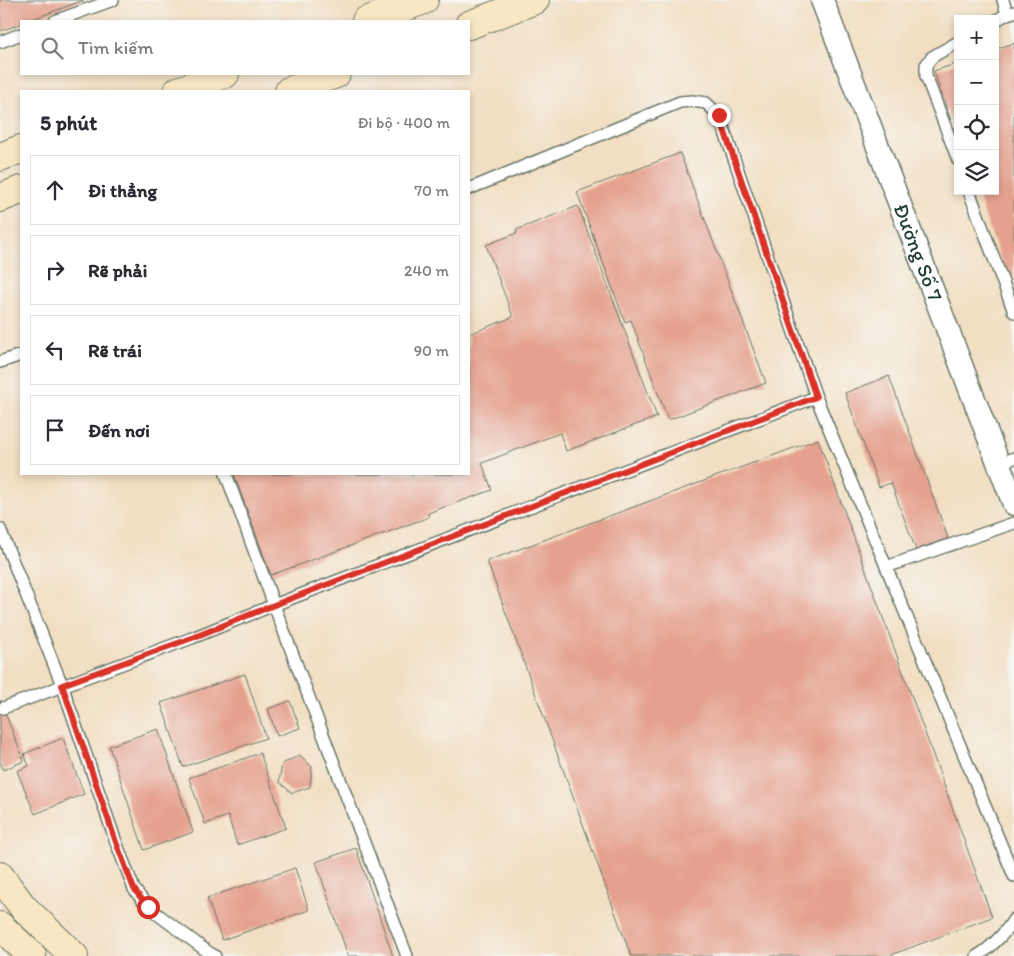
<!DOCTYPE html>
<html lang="vi">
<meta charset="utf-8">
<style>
body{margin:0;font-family:Itim,sans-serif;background:#f2f2f3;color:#2b2b33}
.controls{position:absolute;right:15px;top:15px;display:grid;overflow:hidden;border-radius:0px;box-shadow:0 2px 8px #0003}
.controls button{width:45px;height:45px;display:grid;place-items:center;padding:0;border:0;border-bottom:1px solid #e1e1e2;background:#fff;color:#2b2b33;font:25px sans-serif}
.stop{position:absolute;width:15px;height:15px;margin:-11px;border:4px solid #d93025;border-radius:50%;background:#fff}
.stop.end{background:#d93025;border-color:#fff;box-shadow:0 1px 5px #0008}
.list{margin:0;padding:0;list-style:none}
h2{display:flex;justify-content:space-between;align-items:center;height:65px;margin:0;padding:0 20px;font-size:21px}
h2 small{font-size:16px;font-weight:400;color:#7c7c81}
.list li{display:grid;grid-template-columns:32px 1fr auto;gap:15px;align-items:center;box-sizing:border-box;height:70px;margin:0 10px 10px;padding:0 10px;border:1px solid #e1e1e2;border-radius:0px}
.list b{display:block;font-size:19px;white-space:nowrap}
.list em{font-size:16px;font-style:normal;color:#7c7c81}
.icon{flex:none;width:28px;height:28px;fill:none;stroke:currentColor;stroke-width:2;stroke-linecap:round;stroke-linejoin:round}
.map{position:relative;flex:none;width:1014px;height:956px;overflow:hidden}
.search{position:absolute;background:#fff;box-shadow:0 2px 8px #0003;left:20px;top:20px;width:450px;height:55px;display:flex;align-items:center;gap:12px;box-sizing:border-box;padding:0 18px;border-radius:0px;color:#7c7c81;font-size:19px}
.panel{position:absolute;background:#fff;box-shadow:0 2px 8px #0003;left:20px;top:90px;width:450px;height:385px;border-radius:0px}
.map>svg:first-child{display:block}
</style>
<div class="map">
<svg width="1014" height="956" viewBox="0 0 1014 956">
<rect width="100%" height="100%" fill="#f6f6f2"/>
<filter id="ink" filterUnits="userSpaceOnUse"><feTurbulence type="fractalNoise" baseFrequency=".02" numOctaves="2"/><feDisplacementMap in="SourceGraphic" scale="10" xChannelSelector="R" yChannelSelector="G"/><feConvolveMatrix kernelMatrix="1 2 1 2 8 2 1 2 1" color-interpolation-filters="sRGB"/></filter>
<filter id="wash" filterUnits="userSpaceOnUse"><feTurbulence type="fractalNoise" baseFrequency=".0096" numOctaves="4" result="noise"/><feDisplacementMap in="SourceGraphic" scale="20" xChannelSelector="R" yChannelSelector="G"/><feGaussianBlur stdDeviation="1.12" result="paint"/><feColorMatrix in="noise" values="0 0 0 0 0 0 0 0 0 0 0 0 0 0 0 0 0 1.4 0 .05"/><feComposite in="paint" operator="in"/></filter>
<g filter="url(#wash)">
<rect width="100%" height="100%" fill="#f2dfc3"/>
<g id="blocks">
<path fill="#e5a18e" d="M0 0H84L28 21H21V24L0 31Z
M1014 43V298L976 191H995V49Z
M958 63V139H957L934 71Z
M680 153 766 383 668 420 631 320 625 322 577 192Z
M578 206 657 417 566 451 560 433 482 463 492 490 428 513 429 517 271 575 234 475 237 474H469V334L513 317 486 245 517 233 516 230Z
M889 376 948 538 916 550 891 483 879 487 845 393Z
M818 439 992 917 888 956H631L487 561Z
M245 674 266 738 183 767 161 703Z
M0 700 24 761 3 770 0 762Z
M290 701 300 728 277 736 268 709Z
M158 729 193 832 144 850 109 746Z
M63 738 84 794 35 814 17 771 29 766 24 754Z
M260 753 286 828 237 845 228 816 205 824 189 778Z
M300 755 312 767 310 787 292 793 279 782 282 764Z
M356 848 393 956H348L316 862Z
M295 868 309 910 222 940 207 898Z"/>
</g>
</g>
<g filter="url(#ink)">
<use href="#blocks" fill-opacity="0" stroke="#697666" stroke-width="1"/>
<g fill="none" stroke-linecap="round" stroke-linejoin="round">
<defs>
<path id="lane" d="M1003 0 1007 14
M55 21 113 0
M995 21 1007 14 1014 12
M0 42 21 34
M958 42 932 57 926 65V76L958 160
M469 189 680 102 692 101 706 103 719 115 816 397 1014 876
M969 191 1014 312
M0 362 21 355
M998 464 1014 458
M226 474 274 605 407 956
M0 529 62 685 116 842 134 889 148 907 208 952 215 956
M886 567 1014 523
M3 708 192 638 274 605 816 397
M977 956C990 949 1006 932 1014 919"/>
<g id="street">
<path id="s1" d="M822 0 1014 504"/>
</g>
<path id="secondary" d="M366 21 424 0
M469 25 535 0
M178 91 225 74
M289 91 336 74
M0 157 21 149
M0 198 21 190
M0 876 23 907 74 956
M0 926 32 956"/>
</defs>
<use href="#lane" stroke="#697666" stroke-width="14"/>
<use href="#street" stroke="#697666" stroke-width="25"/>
<use href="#secondary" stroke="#697666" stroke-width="30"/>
<use href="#lane" stroke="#fff" stroke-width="11"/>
<use href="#street" stroke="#fff" stroke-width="22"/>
<use href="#secondary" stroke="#f9e7c3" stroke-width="28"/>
</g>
</g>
<g fill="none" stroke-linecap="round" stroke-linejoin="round" filter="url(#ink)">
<path stroke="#d93025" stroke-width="6" d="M148 907 134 889 116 842 62 685 192 638 274 605 816 397 719 115"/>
</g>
<g text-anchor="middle" stroke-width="5" stroke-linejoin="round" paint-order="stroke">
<g font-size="21" fill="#1f3d34" stroke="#f6f6f2">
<text dy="7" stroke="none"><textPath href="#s1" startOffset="270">Đường Số 7</textPath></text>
</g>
</g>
</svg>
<div class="controls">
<button>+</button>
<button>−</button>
<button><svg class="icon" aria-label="locate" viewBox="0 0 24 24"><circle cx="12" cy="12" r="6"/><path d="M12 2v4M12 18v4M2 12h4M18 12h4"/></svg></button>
<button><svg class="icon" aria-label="layers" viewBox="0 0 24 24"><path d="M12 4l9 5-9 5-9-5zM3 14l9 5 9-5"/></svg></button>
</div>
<div class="stop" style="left:148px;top:907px"></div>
<div class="stop end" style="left:719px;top:115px"></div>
<div class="search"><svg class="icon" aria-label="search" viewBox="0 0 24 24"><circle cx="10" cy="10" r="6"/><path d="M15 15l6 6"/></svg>Tìm kiếm</div>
<section class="panel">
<h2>5 phút<small>Đi bộ · 400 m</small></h2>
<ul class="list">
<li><svg class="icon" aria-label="ahead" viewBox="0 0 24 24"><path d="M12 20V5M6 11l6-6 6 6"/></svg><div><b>Đi thẳng</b></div><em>70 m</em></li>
<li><svg class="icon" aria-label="right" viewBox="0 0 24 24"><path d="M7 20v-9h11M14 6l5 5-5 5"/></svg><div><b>Rẽ phải</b></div><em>240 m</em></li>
<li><svg class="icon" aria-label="left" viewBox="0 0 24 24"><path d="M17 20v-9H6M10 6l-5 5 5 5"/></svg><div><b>Rẽ trái</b></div><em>90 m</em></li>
<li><svg class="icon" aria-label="arrive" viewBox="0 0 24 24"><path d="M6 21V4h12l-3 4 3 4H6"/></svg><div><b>Đến nơi</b></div></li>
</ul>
</section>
</div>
